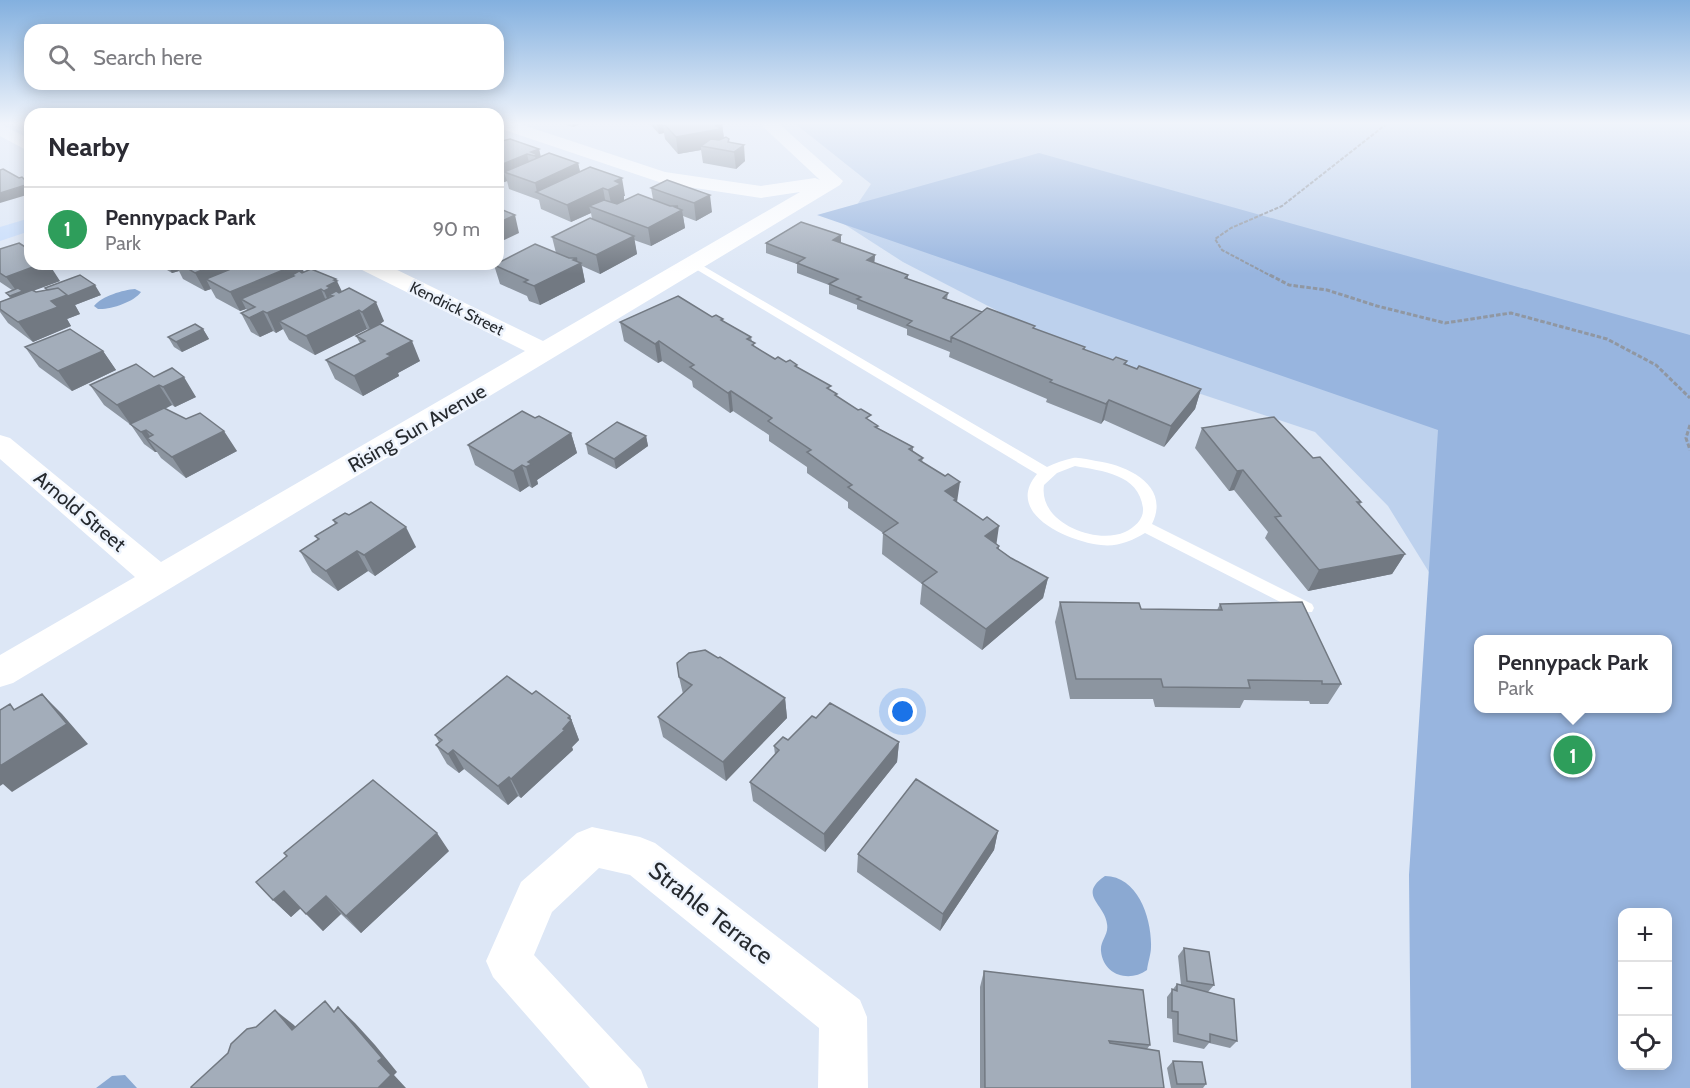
<!DOCTYPE html>
<meta charset="utf-8">
<style>
body{margin:0;font-family:Cabin,sans-serif;background:#f2f2f3;color:#2b2b33}
.controls{position:absolute;right:18px;bottom:18px;display:grid;overflow:hidden;border-radius:12px;box-shadow:0 3px 15px #0003}
.controls button{width:54px;height:54px;display:grid;place-items:center;padding:0;border:0;border-bottom:2px solid #e1e1e2;background:#fff;color:#2b2b33;font:30px sans-serif}
.you{position:absolute;left:903px;top:712px;width:21px;height:21px;margin:-15px;border:4px solid #fff;border-radius:50%;background:#1a73e8;box-shadow:0 0 0 9px #1a73e833}
.badge{display:grid;place-items:center;width:39px;height:39px;border-radius:50%;background:#0b8043;color:#fff;font-size:20px;font-weight:700}
.pin{position:absolute;translate:-50% -50%;border:3px solid #fff;box-shadow:0 2px 6px #0006}
.popup{position:absolute;left:1474px;top:635px;width:198px;height:78px;box-sizing:border-box;display:grid;place-content:center;border-radius:12px;background:#fff;filter:drop-shadow(0 2px 4px #0005);font-size:20px;white-space:nowrap;color:#7c7c81}
.popup b{font-size:22px;color:#2b2b33}
.popup::after{content:'';position:absolute;left:50%;top:100%;margin-left:-12px;border:12px solid transparent;border-top-color:#fff}
.list{margin:0;padding:0;list-style:none}
h2{display:flex;justify-content:space-between;align-items:center;height:78px;margin:0;padding:0 24px;font-size:26px}
h2 small{font-size:20px;font-weight:400;color:#7c7c81}
.list li{display:grid;grid-template-columns:39px 1fr auto;gap:18px;align-items:center;box-sizing:border-box;height:84px;padding:0 24px;border-top:2px solid #e1e1e2}
.list b{display:block;font-size:22px;white-space:nowrap}
.list p{margin:0;font-size:20px;white-space:nowrap;color:#7c7c81}
.list em{font-size:20px;font-style:normal;color:#7c7c81}
.icon{flex:none;width:33px;height:33px;fill:none;stroke:currentColor;stroke-width:2;stroke-linecap:round;stroke-linejoin:round}
.map{position:relative;flex:none;width:1690px;height:1088px;overflow:hidden}
.search{position:absolute;background:#fff;box-shadow:0 3px 15px #0003;left:24px;top:24px;width:480px;height:66px;display:flex;align-items:center;gap:15px;box-sizing:border-box;padding:0 21px;border-radius:18px;color:#7c7c81;font-size:22px}
.panel{position:absolute;background:#fff;box-shadow:0 3px 15px #0003;left:24px;top:108px;width:480px;height:162px;border-radius:18px}
.map>svg:first-child{display:block}
</style>
<div class="map">
<svg width="1690" height="1088" viewBox="0 0 1690 1088">
<rect width="100%" height="100%" fill="#dde7f6"/>
<path fill="#bdd1ed" fill-rule="evenodd" d="M793 122H1690V1088H1483L1445 598 1388 506 1315 432 1171 384 1019 322 903 262 844 224 871 184ZM1478 640H1668V708H1478ZM1622 912H1668V1066H1622Z"/>
<path fill="#98b5df" fill-rule="evenodd" d="M1039 153 1690 335V1088H1411L1409 875 1438 430 817 215ZM1478 640H1668V708H1478ZM1622 912H1668V1066H1622Z"/>
<path fill="#8ba9d2" d="M135 289 141 292C134 302 110 310 98 309L94 306C102 296 123 290 135 289Z
M1105 876C1138 876 1152 919 1151 947 1151 954 1148 962 1147 970 1129 983 1103 975 1101 951 1100 940 1109 935 1107 924 1105 904 1077 895 1105 876Z
M125 1075 137 1088H96L112 1076Z"/>
<g fill="none" stroke-linecap="round" stroke-linejoin="round">
<path stroke="#9097a2" stroke-width="2" stroke-dasharray="4 1.5" stroke-linecap="butt" d="M1273 277 1222 250 1215 239 1231 228 1282 206 1389 122"/>
<path stroke="#9097a2" stroke-width="3" stroke-dasharray="4.5 2" stroke-linecap="butt" d="M1270 275 1289 285 1327 290 1377 306 1445 323 1511 313 1607 339 1656 365 1690 398
M1690 425 1686 438 1690 450"/>
<path fill="#fff" fill-rule="evenodd" d="M693 260 1047 467C1055 463 1064 460 1073 458 1080 457 1089 460 1096 461 1127 465 1171 485 1152 524L1312 604 1314 608 1312 612H1300L1145 533C1132 541 1117 547 1101 545 1070 542 1003 514 1037 474L689 265V261ZM1075 466C1102 471 1139 474 1143 508 1144 519 1135 527 1125 532 1096 545 1038 523 1044 485L1057 473Z"/>
<path fill="#fff" fill-rule="evenodd" d="M498 122H514L665 172 761 186 815 178 820 180 758 122H777L843 181 840 185 13 683 0 687V655L135 577 0 459V435L10 438 161 562 525 351 360 269 357 264H385L543 341 800 192 761 198 662 183 498 128Z
M0 124 30 139V152L0 136Z
M592 827 640 837 655 843 860 1000 867 1017 868 1088H818L819 1028 630 875 599 868 552 912 534 955 641 1070 648 1088H590L493 977 486 961 521 882 577 833Z"/>
<path fill="#c6dcfb" fill-rule="evenodd" d="M30 218V231L0 241V227Z"/>
</g>
<path fill="#8c95a0" d="M557 122H585L573 127Z
M648 122H721L722 123 724 138 730 142 745 161 736 169 703 163 701 150 678 154 665 139 664 133 659 134Z
M498 134 504 140 539 149 540 156 578 163 580 172 625 196H624V201L653 199 651 188 667 180 712 212 696 221 683 216 685 228 651 246 634 240 637 254 600 274 582 266 585 282 540 305 529 301 527 296 500 284 494 265 556 253 552 237 592 219 591 213 571 222 541 209 539 200 509 189 507 181 499 184H498Z
M841 235V243L875 255 874 263 908 275V279L948 293 947 299 982 312 1035 329 1085 347V350L1113 360 1127 361 1126 364 1137 369 1201 389 1195 409 1164 447 1104 420 1101 424 1046 402 1047 399 949 357 950 352 907 335V329L857 309V305L829 294V285L797 273V264L766 253V243Z
M0 249 60 281 34 290 36 292 47 290 45 288 101 295 75 305 80 314 67 319 71 326 33 342 8 323 0 312V302L10 298 6 293 12 290 0 282Z
M157 264H300L304 272 342 292 384 321 380 324 420 361 398 373 399 376 363 396 335 379 326 360 360 343 356 336 368 330 367 329 315 355 289 340 283 329 276 333 273 331 260 337 251 332 241 313 247 310 246 309 240 311 216 298 211 289 205 291 183 279 179 271 172 273Z
M712 317 723 319V321L751 337 752 342 755 347 775 359 797 365V367L831 390 837 397 870 421 878 428 913 447V451L923 458 922 462 957 502 996 544 999 546V550L1011 558 1048 578 1043 598 982 650 920 604 922 584 882 554 883 533 848 508V502L807 473V467L769 441V435L733 411 730 413 693 387 692 381 662 361 658 363 624 341 620 322Z
M203 329 209 339 182 352 174 347 168 337Z
M25 347 103 351 116 370 72 391 39 367Z
M154 377 196 397 175 407 172 405 165 409 237 451 186 478 161 458 157 452H155L144 444 131 425 104 405 90 385Z
M535 418 571 433 577 453 537 480 538 484 532 488 529 486 520 492 475 465 468 445Z
M1202 428 1313 458 1361 502 1360 505 1405 554 1392 574 1308 591 1265 538 1268 532 1234 490 1229 491 1195 448Z
M646 436 648 446 616 469 588 454 586 444Z
M333 520 416 547 375 576 368 571 338 591 312 572 300 551 318 540 315 536 335 524Z
M1060 602 1141 609 1217 610 1220 604 1341 684 1328 704H1310L1309 701 1244 700 1240 708 1155 707 1153 699H1070L1055 622Z
M718 658 785 698 787 718 726 781 663 737 658 717 683 694 679 677Z
M532 694 570 716 579 740 572 747 573 750 521 798 518 796 508 805 464 769 459 773 447 764 436 745 439 742 435 735Z
M788 740 899 742 897 762 825 852 753 801 750 782 775 755 774 746Z
M998 831 994 850 940 931 857 872 858 854Z
M449 851 361 933 341 914 323 931 301 908 291 917 273 900Z
M1184 948 1214 985 1208 992 1237 1041 1230 1048 1209 1043 1204 1049 1173 1042 1172 1019 1167 1018V997L1177 984 1181 985 1178 956Z
M984 971 1150 1045 1147 1049 1164 1088H980V987Z
M1173 1061 1206 1084 1203 1088H1171L1167 1068Z"/>
<path fill="#727982" d="M572 122H585L573 127Z
M657 122H700L663 123 664 133 659 134Z
M722 123 724 140 701 146V150L678 154 676 137Z
M744 145 745 161 736 169 734 152Z
M539 149 543 165 539 173 535 156 531 152Z
M527 154 531 171 504 172 507 181 499 184 498 180V166Z
M578 163 582 180 537 192 535 183Z
M622 178 625 196H624V201L612 207 608 190 615 181Z
M29 184 30 186V194L0 203V193Z
M603 188 606 205 589 206 591 213 571 222 567 205Z
M710 195 712 212 696 221 694 203Z
M678 206V212L682 210 685 228 651 246 648 228Z
M515 215 519 233 498 243V223Z
M841 235V244L833 240Z
M634 236 637 254 600 274 596 255Z
M875 255 874 265 867 260Z
M577 258 578 265 581 263 585 282 540 305 534 286Z
M41 264H49L60 281 25 294 17 306 10 296 18 293 6 277Z
M167 264H175L179 271 172 273Z
M216 264H260L206 279 211 289 205 291 195 273Z
M296 264H300L308 281 292 275 298 288 241 299 246 309 240 311 230 292Z
M336 279 346 300 329 295 335 308 332 310 324 291 327 286Z
M95 285 101 295 75 305 80 314 67 319 71 326 33 342 18 322 51 301Z
M321 289 329 308 279 321 283 329 276 333 267 313Z
M376 302 384 321 371 331 362 312Z
M359 310 367 329 315 355 306 336Z
M263 311 273 331 260 337 249 318Z
M203 329 209 339 182 352 176 342Z
M412 341 420 361 398 373 399 376 363 396 354 376 387 354Z
M659 341 662 361 658 363 655 344Z
M103 351 116 370 72 391 58 371Z
M184 377 196 397 175 407 163 387Z
M159 385 172 405 131 425 117 405Z
M1201 389 1195 409 1164 447 1171 426Z
M731 391 733 411 730 413 728 393Z
M1109 400 1104 420 1101 424 1106 404Z
M146 430 155 444 147 438 157 452H155L141 432Z
M224 431 237 451 186 478 172 457Z
M571 433 577 453 537 480 538 484 532 488 526 467 528 462Z
M646 436 648 446 616 469 614 459Z
M522 465 529 486 520 492 513 471Z
M1243 470 1234 490 1229 491 1237 471Z
M960 482 957 502 956 503 945 491Z
M999 526 996 547 985 536Z
M406 527 416 547 375 576 364 555Z
M357 551 368 571 338 591 326 571Z
M1405 554 1392 574 1308 591 1319 570Z
M1048 578 1043 598 982 650 986 629Z
M42 694 62 714 88 744 12 792 3 784 0 786V766Z
M785 698 787 718 726 781 723 762Z
M570 716 579 740 572 747 573 750 521 798 511 779 563 729 568 718Z
M899 742 897 762 825 852 824 834Z
M453 750 464 769 459 773 448 754Z
M509 777 518 796 508 805 498 786Z
M998 831 994 850 940 931 943 914Z
M437 833 449 851 361 933 346 916Z
M284 891 301 908 291 917 273 900Z
M326 896 341 914 323 931 306 914Z
M338 1007 355 1023 375 1045 397 1072 394 1075 406 1088H378V1061Z
M275 1010 294 1025 311 1045 292 1030Z"/>
<path fill="#a3adba" stroke="#727982" stroke-width="1.5" d="M668 122H721L722 123 715 125 720 129 676 137 663 123Z
M498 137 503 139 502 141 498 140Z
M726 137 729 139 728 142 744 145 734 152 701 146 711 139 719 140Z
M510 139 539 149 531 152 536 154 535 156 527 154 498 166V142Z
M549 153 578 163 535 183 504 172Z
M590 167 622 178 615 181 621 184 608 190 603 188 567 205 536 192Z
M3 169 19 178 22 177 29 184 0 193V170Z
M667 180 710 195 694 203 651 188Z
M638 194 670 206H678L675 207 682 210 648 228 589 206 604 200 617 204Z
M498 208 515 215 498 223Z
M590 218 634 236 596 255 552 237Z
M801 222 841 235 833 240 875 255 867 260 908 275 905 278 948 293 943 298 982 312 951 337V342L907 325 912 321 857 299 861 297 829 284 838 279 797 263 805 258 766 243Z
M19 243 30 250V264H41L6 277 0 273V249Z
M535 244 569 258H577L573 260 581 263 534 286 524 282 528 280 494 265Z
M180 264H216L195 273Z
M243 264H296L289 267 291 269 283 270 230 292 206 279Z
M311 269 336 279 334 280 337 281 327 286 330 288 324 291 321 289 267 313 263 311 249 318 241 313 255 307 241 299 294 276 292 275 299 271 302 273Z
M80 275 95 285 68 296 58 288 48 290 45 288Z
M18 288 23 291 10 296 6 293Z
M58 288 67 295 51 301 58 307 18 322 0 309V302L32 290 36 292Z
M349 288 376 302 362 312 359 310 306 336 279 321 333 296 329 295 336 291 339 293Z
M678 296 712 317 716 315 723 319 721 320 751 337 747 339 755 343 752 345 775 359 778 357 786 362 790 360 797 365 795 366 831 386 827 388 837 394 835 395 858 410 861 409 871 415 866 418 878 426 875 427 913 447 909 449 923 458 919 460 945 476 948 474 960 482 945 491 956 499 954 500 983 520 987 517 999 526 985 536 999 546 997 548 1011 558 1048 578 986 629 922 583 937 572 883 533 898 523 848 487 852 485 807 452 811 450 768 421 772 418 731 391 728 393 690 367 694 365 659 341 655 344 620 322Z
M987 308 1035 326 1033 328 1085 347 1083 349 1113 360 1116 357 1127 361 1124 364 1137 369 1139 366 1201 389 1171 426 1109 400 1106 404 1050 382 1052 380 951 337Z
M195 324 203 329 176 342 168 337Z
M380 324 412 341 387 354 391 356 354 376 326 360 365 341 356 336Z
M70 329 103 351 58 371 25 347Z
M136 364 154 377 172 368 184 377 163 387 159 385 117 405 90 385Z
M164 408 186 419 200 413 224 431 172 457 147 438 153 435 146 430 141 432 130 424Z
M522 411 535 418 539 416 571 433 528 462 532 464 526 467 522 465 513 471 468 445Z
M1274 417 1313 458 1320 457 1361 502H1357L1405 554 1319 570 1275 517 1281 516 1243 470 1237 471 1202 428Z
M617 422 646 436 614 459 586 444Z
M371 502 406 527 364 555 357 551 326 571 300 551 319 539 315 536 337 523 333 520 345 513 349 515Z
M1060 602 1139 603 1141 609 1222 610 1220 604 1302 602 1341 684H1322V681L1248 680 1250 688 1163 687 1161 679H1076Z
M705 650 718 658 720 657 785 698 723 762 658 717 692 685 679 677 677 663 689 653Z
M507 676 532 694 536 691 570 716 568 718 571 720 563 729 565 730 511 779 509 777 498 786 453 750 448 754 436 745 442 740 435 735Z
M42 694 67 724 0 766V710L10 704 14 710Z
M830 703 899 742 824 834 750 782 779 750 774 746 783 737 788 740 812 716 816 718Z
M916 779 998 831 943 914 858 854Z
M373 780 437 833 346 916 326 896 306 914 284 891 273 900 256 882 287 856 284 853Z
M1184 948 1209 952 1214 985 1187 981Z
M984 971 1143 990 1150 1045 1109 1041 1110 1043 1159 1051 1164 1088H985Z
M1177 984 1234 999 1237 1041 1210 1034V1042L1178 1034V1012L1172 1011V989L1177 991Z
M325 1001 334 1012 338 1007 382 1058 378 1061 391 1075 378 1088H191V1087L228 1053 231 1044 247 1029 256 1027 275 1010 292 1030Z
M1173 1061 1202 1062 1206 1084H1177Z"/>
<linearGradient id="sky" x2="0" y2="1"><stop stop-color="#83b0df"/><stop offset="0.45" stop-color="#f0f4fb"/><stop offset="1" stop-color="#f0f4fb" stop-opacity="0"/></linearGradient>
<rect width="1690" height="274" fill="url(#sky)"/>
<g text-anchor="middle" stroke-width="5" stroke-linejoin="round" paint-order="stroke">
<g font-size="16" fill="#262a2f" stroke="#eef4fd">
<text transform="translate(457 308) rotate(26)" y="6">Kendrick Street</text>
</g>
<g font-size="20" fill="#262a2f" stroke="#eef4fd">
<text transform="translate(417 428) rotate(-30)" y="7">Rising Sun Avenue</text>
<text transform="translate(80 511) rotate(40)" y="7">Arnold Street</text>
</g>
<g font-size="24" fill="#262a2f" stroke="#eef4fd">
<text transform="translate(711 913) rotate(38)" y="8">Strahle Terrace</text>
</g>
</g>
</svg>
<div class="controls">
<button>+</button>
<button>−</button>
<button><svg class="icon" aria-label="locate" viewBox="0 0 24 24"><circle cx="12" cy="12" r="6"/><path d="M12 2v4M12 18v4M2 12h4M18 12h4"/></svg></button>
</div>
<div class="you"></div>
<div class="pin badge" style="left:1573px;top:755px;background:#2e9e5b">1</div>
<div class="popup"><b>Pennypack Park</b>Park</div>
<div class="search"><svg class="icon" aria-label="search" viewBox="0 0 24 24"><circle cx="10" cy="10" r="6"/><path d="M15 15l6 6"/></svg>Search here</div>
<section class="panel">
<h2>Nearby<small></small></h2>
<ul class="list">
<li><span class="badge" style="background:#2e9e5b">1</span><div><b>Pennypack Park</b><p>Park</p></div><em>90 m</em></li>
</ul>
</section>
</div>
